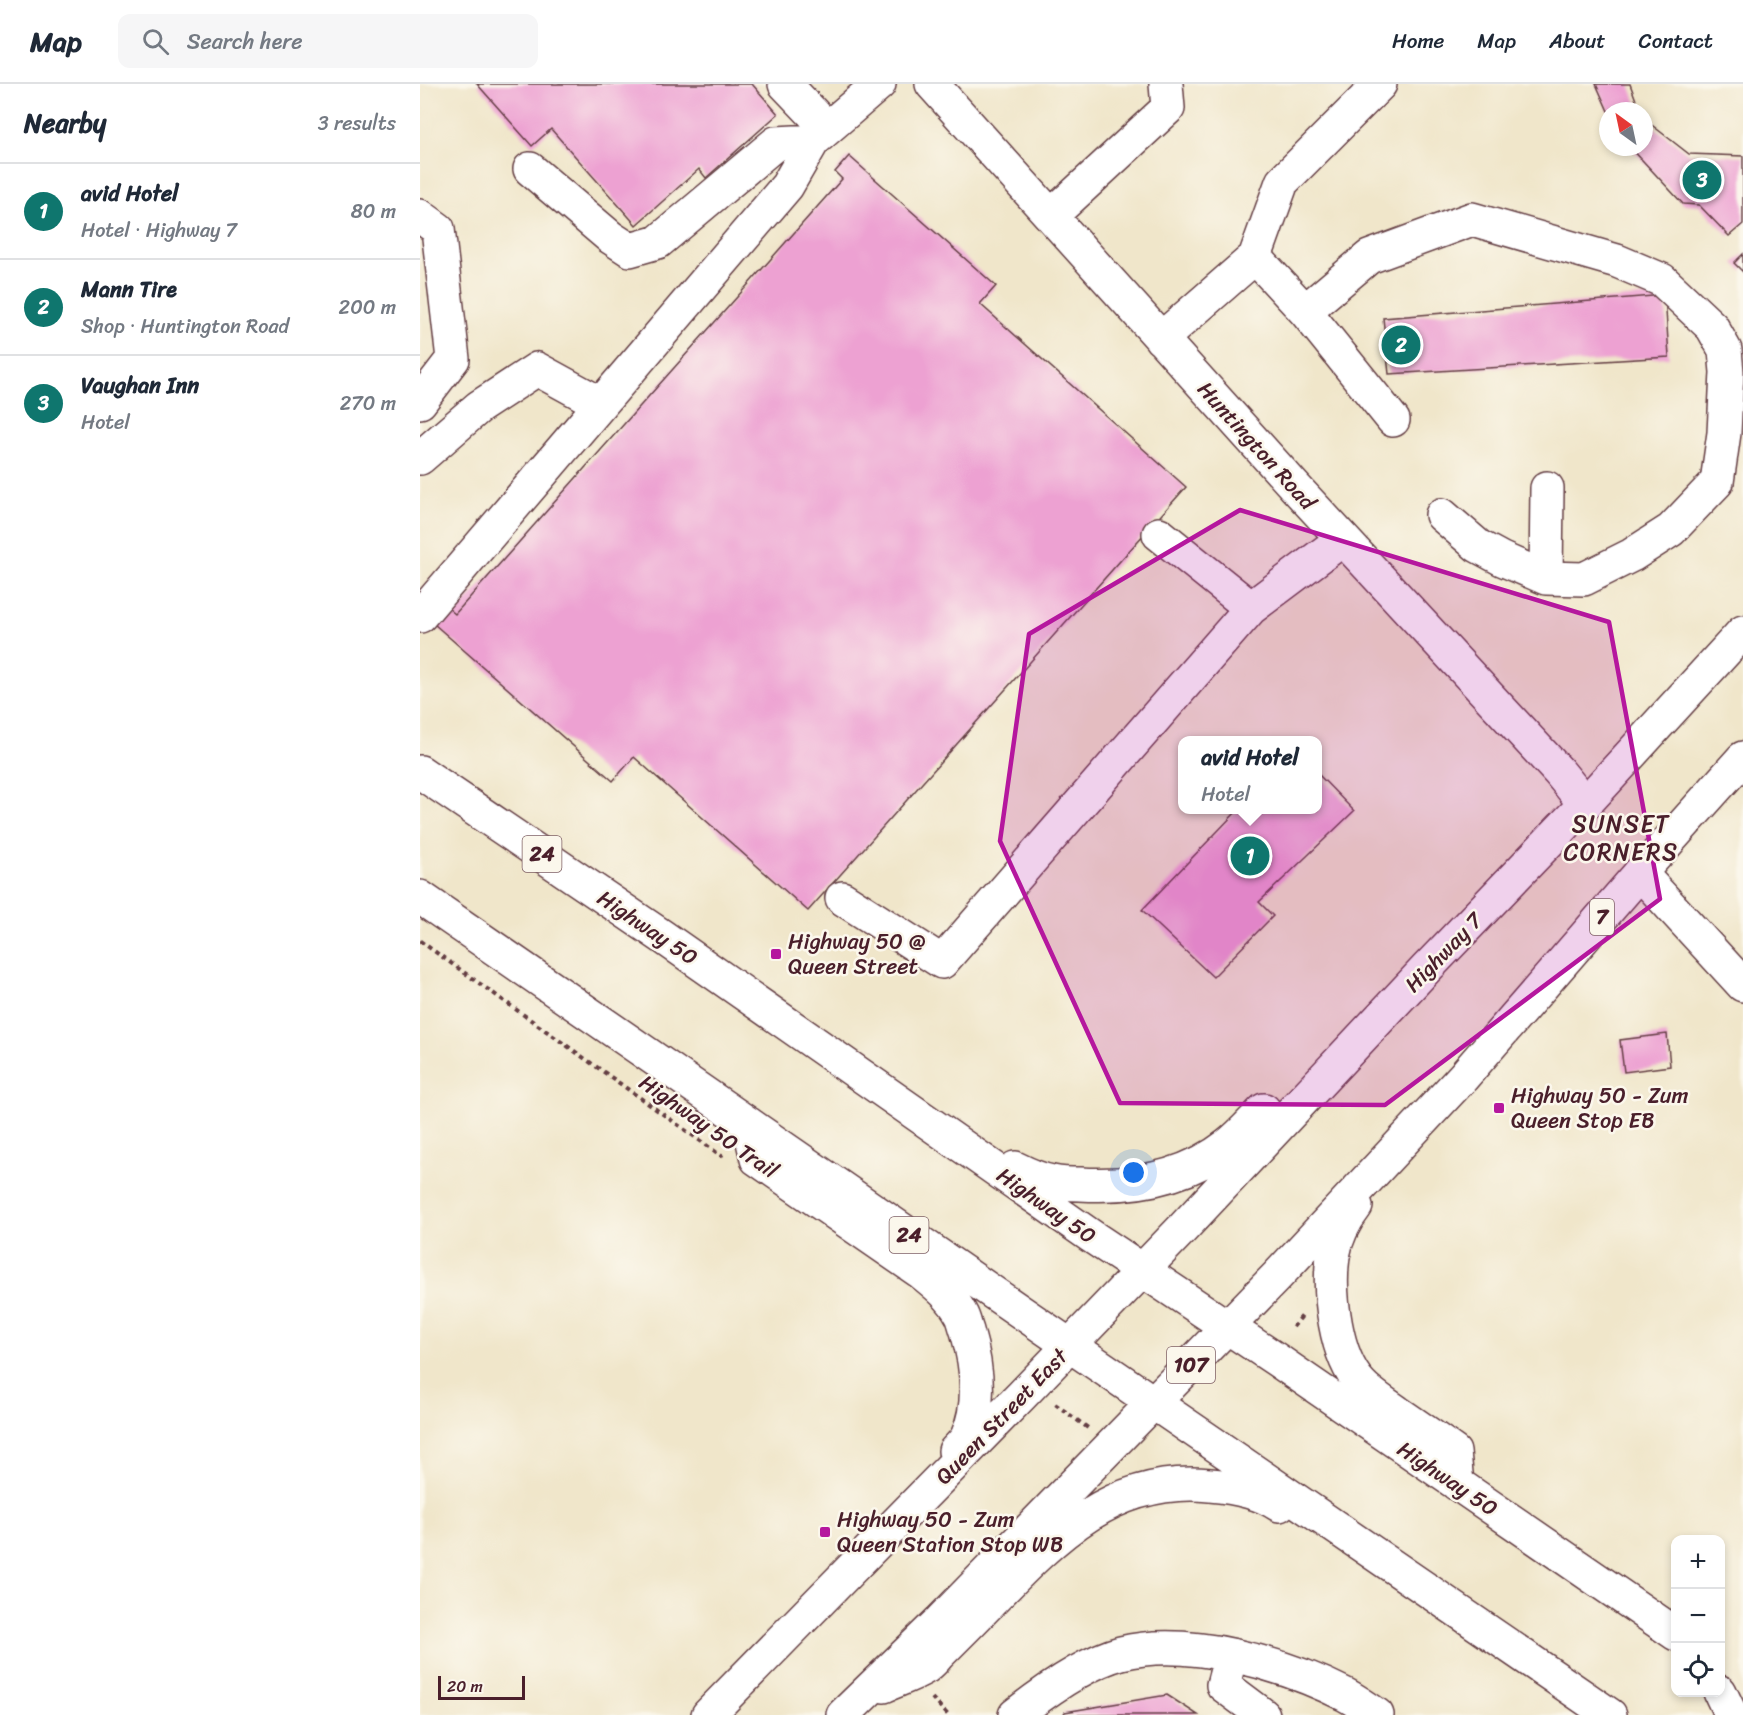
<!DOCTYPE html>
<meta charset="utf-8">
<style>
body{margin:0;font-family:Sriracha,sans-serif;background:#f6f6f7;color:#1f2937}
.controls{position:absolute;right:18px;bottom:18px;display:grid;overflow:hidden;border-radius:12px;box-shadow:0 3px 9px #0003}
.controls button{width:54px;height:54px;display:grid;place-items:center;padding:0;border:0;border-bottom:2px solid #e0e1e3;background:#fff;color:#1f2937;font:30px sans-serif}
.compass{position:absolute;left:1179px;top:18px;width:54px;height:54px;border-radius:50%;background:#fff;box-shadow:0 3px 9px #0003;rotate:327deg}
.scale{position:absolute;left:18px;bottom:15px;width:87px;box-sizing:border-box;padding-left:6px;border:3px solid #4a1f2b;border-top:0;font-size:16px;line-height:21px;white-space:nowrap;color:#4a1f2b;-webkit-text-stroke:4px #fbf7ec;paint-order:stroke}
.you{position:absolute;left:714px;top:1089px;width:21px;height:21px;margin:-15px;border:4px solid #fff;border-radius:50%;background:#1a73e8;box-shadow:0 0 0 9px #1a73e833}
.badge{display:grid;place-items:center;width:39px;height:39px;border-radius:50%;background:#0f766e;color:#fff;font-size:20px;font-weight:700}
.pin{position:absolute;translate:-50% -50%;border:3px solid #fff;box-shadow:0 2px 6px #0006}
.popup{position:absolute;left:758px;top:652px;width:144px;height:78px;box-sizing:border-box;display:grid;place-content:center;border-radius:12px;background:#fff;filter:drop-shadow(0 2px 4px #0005);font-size:20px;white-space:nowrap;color:#747a83}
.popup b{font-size:22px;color:#1f2937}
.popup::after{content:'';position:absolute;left:50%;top:100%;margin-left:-12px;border:12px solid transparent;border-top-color:#fff}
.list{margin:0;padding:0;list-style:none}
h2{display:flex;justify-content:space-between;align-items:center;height:78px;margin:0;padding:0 24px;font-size:26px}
h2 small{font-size:20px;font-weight:400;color:#747a83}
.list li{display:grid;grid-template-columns:39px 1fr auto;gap:18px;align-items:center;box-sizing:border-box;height:96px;padding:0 24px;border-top:2px solid #e0e1e3}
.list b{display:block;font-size:22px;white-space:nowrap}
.list p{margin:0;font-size:20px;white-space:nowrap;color:#747a83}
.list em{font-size:20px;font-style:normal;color:#747a83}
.icon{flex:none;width:33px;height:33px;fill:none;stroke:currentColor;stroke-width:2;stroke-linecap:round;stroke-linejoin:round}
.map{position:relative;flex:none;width:1323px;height:1631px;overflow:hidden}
header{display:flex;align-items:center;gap:36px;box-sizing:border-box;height:84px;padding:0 30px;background:#fff;border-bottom:2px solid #e0e1e3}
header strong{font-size:28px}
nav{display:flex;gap:33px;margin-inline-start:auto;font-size:21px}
.search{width:420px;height:54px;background:#f6f6f7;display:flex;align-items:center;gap:15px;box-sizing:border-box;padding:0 21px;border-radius:12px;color:#747a83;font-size:22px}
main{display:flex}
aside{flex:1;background:#fff}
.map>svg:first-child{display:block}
</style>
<header>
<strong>Map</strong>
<div class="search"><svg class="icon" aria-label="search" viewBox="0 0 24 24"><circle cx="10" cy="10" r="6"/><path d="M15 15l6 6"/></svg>Search here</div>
<nav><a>Home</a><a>Map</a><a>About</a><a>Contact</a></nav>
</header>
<main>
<aside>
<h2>Nearby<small>3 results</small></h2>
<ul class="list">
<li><span class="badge">1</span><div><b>avid Hotel</b><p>Hotel · Highway 7</p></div><em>80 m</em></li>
<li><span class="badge">2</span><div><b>Mann Tire</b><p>Shop · Huntington Road</p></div><em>200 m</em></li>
<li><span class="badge">3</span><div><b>Vaughan Inn</b><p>Hotel</p></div><em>270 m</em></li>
</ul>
</aside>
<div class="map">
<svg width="1323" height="1631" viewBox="0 0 1323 1631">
<rect width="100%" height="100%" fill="#fbf7ec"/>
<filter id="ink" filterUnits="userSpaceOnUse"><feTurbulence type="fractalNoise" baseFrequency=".0167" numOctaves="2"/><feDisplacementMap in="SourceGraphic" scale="12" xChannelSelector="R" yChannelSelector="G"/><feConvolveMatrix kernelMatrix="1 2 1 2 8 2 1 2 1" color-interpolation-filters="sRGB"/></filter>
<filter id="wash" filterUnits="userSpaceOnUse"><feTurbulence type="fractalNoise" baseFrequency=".008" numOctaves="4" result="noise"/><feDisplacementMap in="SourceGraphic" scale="24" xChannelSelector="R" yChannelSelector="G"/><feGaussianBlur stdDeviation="1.35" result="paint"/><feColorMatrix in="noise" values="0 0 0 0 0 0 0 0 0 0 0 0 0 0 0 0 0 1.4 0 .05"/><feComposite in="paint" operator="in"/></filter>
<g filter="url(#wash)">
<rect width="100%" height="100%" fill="#f0e6ca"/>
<g id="blocks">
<path fill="#eda1d2" d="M57 0H332L358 30 286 94 279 85 216 141 131 45 112 62Z
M1176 0H1210L1220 27H1188Z
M1224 35 1269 70 1323 72V140L1309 152 1279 121 1263 120 1210 63H1224Z
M429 72 576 202 560 220 766 403 388 827 214 673 193 697 14 540 28 524 35 530 422 95 415 88Z
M1323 170V188L1314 179Z
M1245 211 1249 273 969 290 963 234Z
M898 690 934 727 839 818 853 832 793 893 722 826 818 726H898Z
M1247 950 1250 982 1204 988 1200 956Z
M747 1611 778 1631H643L645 1628Z"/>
</g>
</g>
<g filter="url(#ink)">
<use href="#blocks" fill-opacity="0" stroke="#633d43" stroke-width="1.5"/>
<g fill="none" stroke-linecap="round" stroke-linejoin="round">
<defs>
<path id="minor" d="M365 0 407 44
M512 0 875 403 1139 688 1165 720
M110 85 190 153 210 166 238 158 356 59 393 57
M0 132 18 145 33 275 0 318
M631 132 748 24 746 0
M835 173 862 98 960 0
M885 227 949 173 1052 135 1197 177 1242 196 1292 243 1305 266 1307 288 1304 349 1297 398 1251 446 1212 471 1164 495 1126 494 1082 475 1058 462 1022 431
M741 255 835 173 885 227 973 336
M0 374 59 323 117 285 181 320
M739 450 831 524
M1126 494 1127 404
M0 532 367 102 393 57 459 0
M1220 789 1323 901
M422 814 522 878 831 524 923 455
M811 1571 803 1601 843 1631
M595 1631C623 1609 667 1578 701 1569 769 1552 865 1580 926 1611 937 1617 947 1624 957 1631"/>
<path id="major" d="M0 688 243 853 671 1152 857 1276 1256 1550
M0 813 601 1228 1190 1631
M329 1040 337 1075 502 1189C517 1201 532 1213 541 1230 544 1235 545 1242 547 1247 557 1281 562 1320 547 1353 544 1358 539 1363 535 1367
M595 1084C607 1090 619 1096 633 1098 642 1100 651 1100 660 1100 712 1103 766 1094 808 1061 821 1051 832 1038 844 1026
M936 1122C925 1136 916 1154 913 1172 908 1209 915 1272 941 1300 951 1311 965 1319 977 1328 996 1341 1015 1354 1034 1368L1037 1400
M464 1602C477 1596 493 1591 506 1583 510 1580 515 1575 519 1570 529 1560 540 1549 551 1538 620 1469 682 1390 790 1401 814 1403 839 1407 859 1421
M1300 1608 1311 1631
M288 1631 602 1311 762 1145 1006 885 1165 720 1323 548
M423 1631 520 1537 857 1192 1043 993 1220 789 1323 674"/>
</defs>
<use href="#minor" stroke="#633d43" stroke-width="36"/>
<use href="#major" stroke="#633d43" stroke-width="36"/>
<path stroke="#633d43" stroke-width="4" stroke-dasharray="4.5 4.5" stroke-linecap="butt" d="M0 857 303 1073
M873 1243 882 1232
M635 1320 668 1344
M512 1614 528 1631"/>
<use href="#minor" stroke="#fff" stroke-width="33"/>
<use href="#major" stroke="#fff" stroke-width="33"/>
</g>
</g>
<path fill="#b5179e" fill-opacity="0.2" stroke="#b5179e" stroke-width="4.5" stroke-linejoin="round" d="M820 426 1189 538 1240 815 965 1021 700 1019 580 757 609 550Z"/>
<g fill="#b5179e" stroke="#fbf7ec" stroke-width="2">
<rect x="350" y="864" width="12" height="12" rx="3"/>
<rect x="1073" y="1018" width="12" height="12" rx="3"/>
<rect x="399" y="1442" width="12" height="12" rx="3"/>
</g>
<g text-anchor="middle" stroke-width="5" stroke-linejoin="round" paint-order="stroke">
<g fill="#fbf7ec" stroke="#7f6065" stroke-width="1.5">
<rect x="102.5" y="752" width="39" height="36" rx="4.5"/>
<rect x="1170" y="815" width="24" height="36" rx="4.5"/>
<rect x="469.5" y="1133" width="39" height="36" rx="4.5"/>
<rect x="747" y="1263" width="48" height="36" rx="4.5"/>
</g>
<g font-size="21" font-weight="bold" fill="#4a1f2b">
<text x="122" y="777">24</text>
<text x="1182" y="840">7</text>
<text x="489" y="1158">24</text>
<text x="771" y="1288">107</text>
</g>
<g font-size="22" fill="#4a1f2b" stroke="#fbf7ec">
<text transform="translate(837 361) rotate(48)" y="8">Huntington Road</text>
<text transform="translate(228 843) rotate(34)" y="8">Highway 50</text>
<text transform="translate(1023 868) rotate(-46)" y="8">Highway 7</text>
<text transform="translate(289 1042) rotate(35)" y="8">Highway 50 Trail</text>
<text transform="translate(627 1121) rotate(35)" y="8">Highway 50</text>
<text transform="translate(581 1332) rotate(-46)" y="8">Queen Street East</text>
<text transform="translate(1028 1394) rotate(34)" y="8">Highway 50</text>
</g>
<g font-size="22" fill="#4a1f2b" stroke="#fbf7ec" text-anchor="start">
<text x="368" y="865">Highway 50 @<tspan x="368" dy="25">Queen Street</tspan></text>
<text x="1091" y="1019">Highway 50 - Zum<tspan x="1091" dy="25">Queen Stop EB</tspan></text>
<text x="417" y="1443">Highway 50 - Zum<tspan x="417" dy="25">Queen Station Stop WB</tspan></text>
</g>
<g font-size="24" letter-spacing="1.5" fill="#4a1f2b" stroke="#fbf7ec">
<text x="1201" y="748">SUNSET<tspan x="1201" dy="28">CORNERS</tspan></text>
</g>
</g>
</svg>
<div class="controls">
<button>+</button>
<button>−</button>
<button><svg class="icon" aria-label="locate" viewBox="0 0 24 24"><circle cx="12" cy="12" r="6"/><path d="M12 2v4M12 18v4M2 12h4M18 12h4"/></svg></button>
</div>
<svg class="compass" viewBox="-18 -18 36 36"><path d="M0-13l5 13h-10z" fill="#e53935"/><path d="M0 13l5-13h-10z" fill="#747a83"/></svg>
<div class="scale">20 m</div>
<div class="you"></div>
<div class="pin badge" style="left:830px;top:772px">1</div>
<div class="popup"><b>avid Hotel</b>Hotel</div>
<div class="pin badge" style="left:981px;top:261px">2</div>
<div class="pin badge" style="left:1282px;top:96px">3</div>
</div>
</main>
